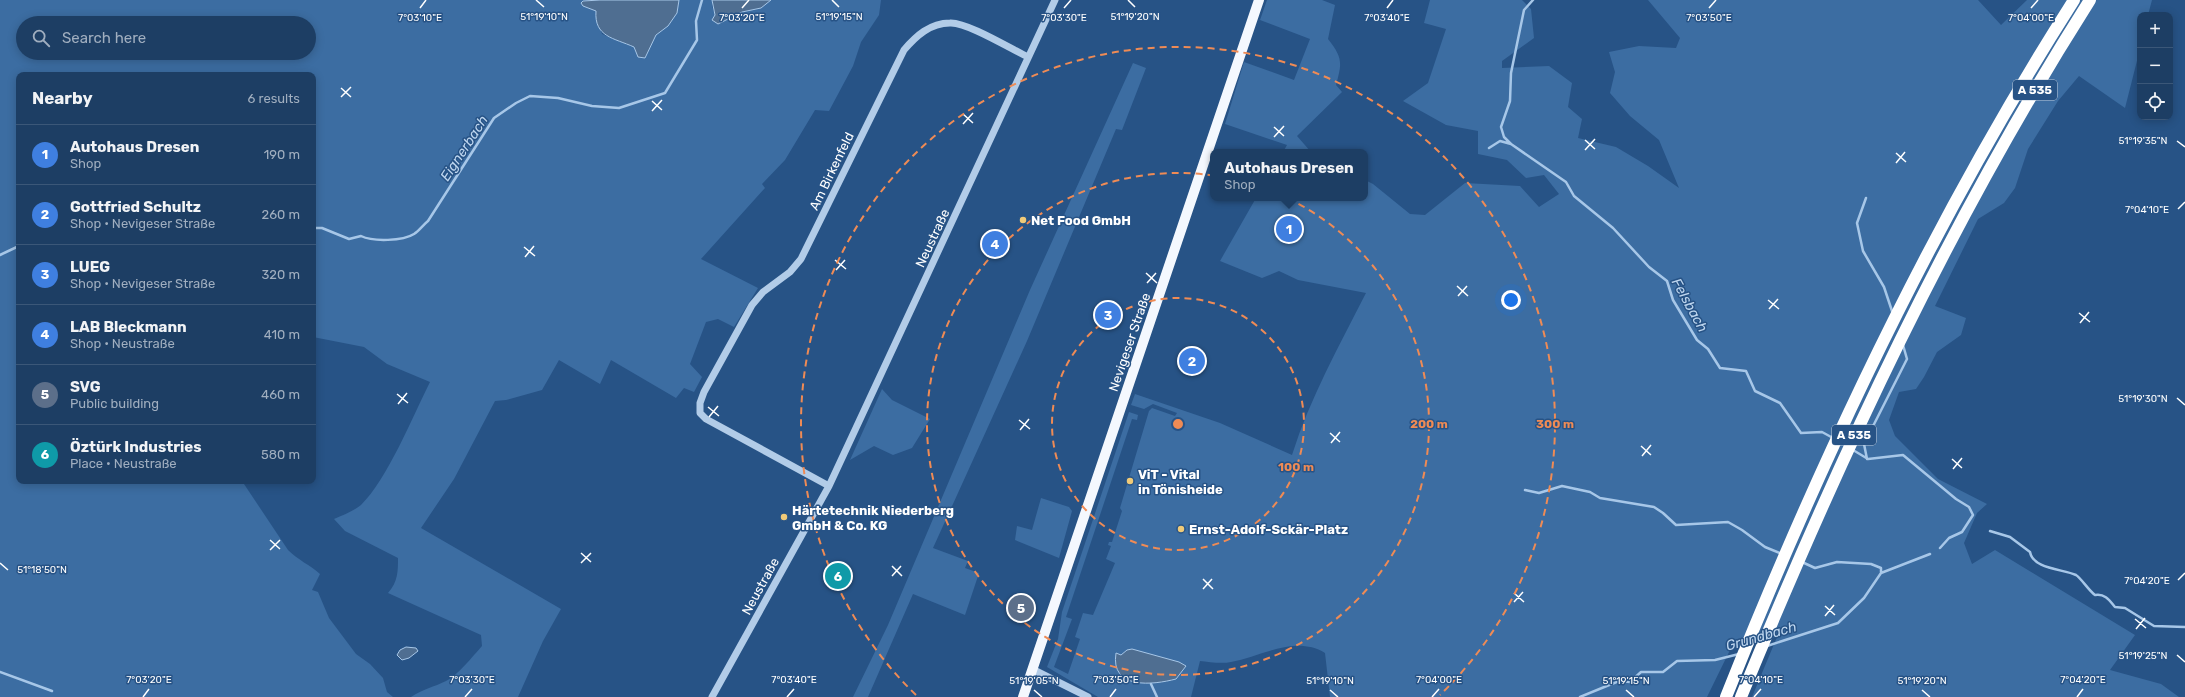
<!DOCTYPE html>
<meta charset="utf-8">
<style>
body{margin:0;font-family:Rubik,sans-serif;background:#25456a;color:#f1f3f6}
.controls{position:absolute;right:12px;top:12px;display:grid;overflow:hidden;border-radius:8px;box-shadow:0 2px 10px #0003}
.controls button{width:36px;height:36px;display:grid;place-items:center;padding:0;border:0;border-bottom:1px solid #3b5778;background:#1d3e64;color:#f1f3f6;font:20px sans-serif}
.you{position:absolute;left:1511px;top:300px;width:14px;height:14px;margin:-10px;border:3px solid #fff;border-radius:50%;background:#1a73e8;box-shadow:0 0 0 6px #1a73e833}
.badge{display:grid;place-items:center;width:26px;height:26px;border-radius:50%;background:#8abfa5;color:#fff;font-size:13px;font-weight:700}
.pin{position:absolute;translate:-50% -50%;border:2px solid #fff;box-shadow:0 1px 4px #0006}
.popup{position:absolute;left:1210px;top:149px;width:158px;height:52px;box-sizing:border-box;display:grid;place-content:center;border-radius:8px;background:#1d3e64;filter:drop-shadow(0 1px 3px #0005);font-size:13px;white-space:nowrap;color:#a0aebf}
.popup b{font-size:15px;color:#f1f3f6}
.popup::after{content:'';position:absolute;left:50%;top:100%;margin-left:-8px;border:8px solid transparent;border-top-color:#1d3e64}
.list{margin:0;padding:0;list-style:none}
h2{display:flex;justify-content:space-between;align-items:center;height:52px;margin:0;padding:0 16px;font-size:17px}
h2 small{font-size:13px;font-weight:400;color:#a0aebf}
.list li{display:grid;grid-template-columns:26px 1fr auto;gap:12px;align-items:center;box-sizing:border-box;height:60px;padding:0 16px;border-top:1px solid #3b5778}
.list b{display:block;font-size:15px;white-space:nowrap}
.list p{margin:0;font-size:13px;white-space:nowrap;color:#a0aebf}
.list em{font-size:13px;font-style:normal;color:#a0aebf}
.icon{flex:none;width:22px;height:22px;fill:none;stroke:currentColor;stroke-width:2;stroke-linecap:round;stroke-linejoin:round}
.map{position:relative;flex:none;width:2185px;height:697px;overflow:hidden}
.search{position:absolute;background:#1d3e64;box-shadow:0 2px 10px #0003;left:16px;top:16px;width:300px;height:44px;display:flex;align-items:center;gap:10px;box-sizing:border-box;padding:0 14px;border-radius:22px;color:#a0aebf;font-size:15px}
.panel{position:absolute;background:#1d3e64;box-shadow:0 2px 10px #0003;left:16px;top:72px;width:300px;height:412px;border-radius:8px}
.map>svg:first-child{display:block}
</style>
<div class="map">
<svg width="2185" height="697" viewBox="0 0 2185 697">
<rect width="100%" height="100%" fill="#275386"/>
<path fill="#3c6da2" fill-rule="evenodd" d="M0 0H600L583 6 596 11 602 34 634 47 638 57 648 50 656 35 668 26 677 13 679 0H712V6L718 24 742 12 761 8 771 0H881L879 15 861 42 853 66 829 111 815 110 785 160 762 184 765 188 701 259 758 288 734 327 718 319 706 322 690 364 702 377 694 392 684 388 676 398 611 360 600 384 559 360 542 390 506 400 495 401 454 479 421 528 561 609 543 641 518 697H411C423 689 434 687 446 681 458 675 473 656 482 646L481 635 388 593C398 582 398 571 398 558L345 531 334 519C343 515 354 511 361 505 387 480 413 416 430 382L387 364 364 347 313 337V75H19V481H242L288 550C298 560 310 565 320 574L312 590 318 592 329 618 356 654 370 664 383 678 387 692 393 697H0ZM23 23H309V53H23Z
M1267 0H1322L1335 5 1328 39C1343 58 1342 63 1336 85L1342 92 1297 136 1311 152H1283L1287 145 1225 124 1244 62 1294 80 1310 39 1260 20Z
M1430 0H1522L1531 9 1534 38 1502 61V68L1549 66 1572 83 1568 107 1582 119 1578 138 1616 147 1648 166 1679 188 1659 140 1630 116 1610 93 1615 72 1609 52 1639 46 1676 48 1680 38 1648 0H1978L2001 25 2027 0H2152L2148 15H2140V49L2125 108 2079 76 2058 101 2028 149 2015 188 2004 203 1978 219 1935 306 1966 318 1961 335 1937 352 1924 377 1916 389 1899 392 1889 420 1895 436 1938 479 1987 504 1977 513 1964 543 1972 564 1995 550 2135 635 2110 670 2161 684 2179 697H1752L1777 637 1730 650 1707 697H1330L1325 653C1295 635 1262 656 1231 662 1222 664 1209 662 1200 661L1191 697H1098L1047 667 1058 639 1062 612 1129 412 1138 415 1137 420 1132 419 1066 617 1072 619 1054 667 1068 674 1080 639 1075 637 1083 613 1093 615 1115 563 1106 559 1111 546 1108 545 1109 542H1112L1122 511 1120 508 1149 411 1152 408 1175 416 1177 413 1153 404 1144 409 1131 405 1135 394 1220 423 1292 455C1310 398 1339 346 1366 293L1298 280 1279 271 1262 278 1220 261 1256 198H1365V180L1373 184 1410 214 1425 215 1465 183 1520 186 1539 207 1559 194 1544 175 1526 178 1507 160 1478 154V131L1446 125 1403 101 1428 83 1446 29 1424 23Z
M1133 63 1146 68 1122 130 1116 129 1027 341 933 548 968 561 965 568 979 573 965 615 913 594 868 697H853L888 625 1030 290Z
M882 389 892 400 930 419 912 448 893 455 874 446 850 460Z
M1041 498 1069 507 1072 511 1059 558 1015 540 1017 526 1032 530Z"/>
<path fill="#4f6e91" stroke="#a7c7e8" d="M600 0H679L677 13 668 26 656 35 645 58 638 57 634 47C614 38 594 37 596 11L583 6 581 3 583 1Z
M712 0H771L761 8 742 12 718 24 712 20 715 15Z
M406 647 416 648 418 651 409 658 402 660 397 655 400 650Z
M1132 649 1179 662 1186 666 1176 679C1153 685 1110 690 1116 653L1121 655 1127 650Z"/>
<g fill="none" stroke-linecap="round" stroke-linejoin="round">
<path stroke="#a7c7e8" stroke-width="2.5" d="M1511 144 1504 137 1501 127 1510 101 1511 73 1524 10 1533 0
M1489 148 1500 141 1511 144 1566 182 1574 196 1613 228 1649 267 1667 281 1673 300 1697 340 1708 349 1720 368 1746 371 1755 391 1780 403 1801 433 1822 432 1833 438
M1866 198 1857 223 1863 251 1884 287 1893 314
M313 228H322L349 239 361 236C373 242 403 241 414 234 419 231 423 225 428 221L494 118 516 103 530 96 558 98 592 106 619 108 665 93 697 40 696 21 702 0
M0 255 19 246
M1853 450 1868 459 1903 455 1956 499 1969 507 1973 515 1962 532 1949 538 1940 548
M1867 459 1864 444 1907 359 1903 345
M1525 490 1539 493 1562 486 1590 492 1600 498 1654 507 1663 513 1676 525 1728 522 1742 530 1765 547 1782 554
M1990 531 2010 537 2030 552C2033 569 2063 569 2076 575 2081 578 2089 591 2095 595 2105 593 2110 601 2115 607L2125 608 2154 626 2185 627
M1802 562 1815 568 1837 562 1871 564 1881 568V573
M1767 646 1838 623 1864 598 1881 573 1930 554
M0 672 52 691
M1151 684 1157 697
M1580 697 1619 681 1630 682 1641 672H1663L1677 661 1715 660 1739 654"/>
<path stroke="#b2cce8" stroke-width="7" d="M829 486 706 419 700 413V403L704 392 752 305 763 292 790 272 801 259 904 50C916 36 930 23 950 23 967 22 1011 49 1028 57
M1032 669 1088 697
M712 697 829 486 1055 0"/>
<path stroke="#f4f8fe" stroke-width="10" d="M1023 697 1259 0"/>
<path stroke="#fff" stroke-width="12" d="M1726 697C1822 456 1934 219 2074 0
M1741 697C1840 456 1950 220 2090 0"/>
</g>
<path fill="none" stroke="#fff" stroke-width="1.5" d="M536 0 544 7M832 0 839 7M1128 0 1135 7M420 8 426 0M742 8 749 0M1064 8 1071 0M1387 8 1393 0M1709 8 1716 0M2031 8 2038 0M341 88 351 97M341 97 351 87M652 101 662 110M652 111 662 100M963 114 973 123M963 124 973 113M1274 127 1284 136M1274 137 1284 126M1585 140 1595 149M2177 141 2185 147M1585 150 1595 139M1896 153 1906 162M1896 163 1905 152M2178 209 2185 202M524 247 535 256M525 257 534 246M835 260 846 269M836 270 845 260M1146 273 1157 283M1147 283 1156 273M1457 286 1468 296M1458 296 1467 286M1768 300 1779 309M1769 309 1778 299M2079 313 2090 322M2080 323 2089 312M397 394 408 403M2177 398 2185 405M398 404 407 393M708 407 719 416M709 417 718 406M1019 420 1030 429M1020 430 1029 419M1330 433 1340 442M1331 443 1340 432M1641 446 1651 455M1642 456 1651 445M1952 459 1962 468M1953 469 1962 458M270 540 280 549M270 550 280 540M581 553 591 562M0 563 8 570M581 563 591 553M892 566 902 576M892 576 901 566M1203 579 1213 589M2178 580 2185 573M1203 589 1212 579M1514 593 1524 602M1514 602 1523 592M1825 606 1835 615M1825 616 1834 605M2135 619 2146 628M2136 629 2145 618M2177 655 2185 662M1034 690 1042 697M1330 690 1338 697M1626 690 1634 697M1922 690 1930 697M143 697 149 689M465 697 472 689M787 697 794 689M1110 697 1116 689M1432 697 1439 689M1754 697 1761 689M2077 697 2083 689"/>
<g fill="none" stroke="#ef8b55" stroke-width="2" stroke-dasharray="7 5">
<circle cx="1178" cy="424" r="126"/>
<circle cx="1178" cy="424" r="251"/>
<path d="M916 695A377 377 0 1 1 1440 695"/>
</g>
<g fill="#f0ca78" stroke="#275386" stroke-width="1.5">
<circle cx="1023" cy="220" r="4"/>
<circle cx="1130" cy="481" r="4"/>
<circle cx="784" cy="517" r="4"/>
<circle cx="1181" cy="529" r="4"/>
</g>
<g text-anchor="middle" stroke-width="3" stroke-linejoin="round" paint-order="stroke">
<g fill="#275386" stroke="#becbdb" stroke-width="1">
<rect x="2013" y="80" width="44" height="20" rx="3"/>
<rect x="1832" y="425" width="44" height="20" rx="3"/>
</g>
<g font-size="12" font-weight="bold" fill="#fff">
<text x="2035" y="94">A 535</text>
<text x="1854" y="439">A 535</text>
</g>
<g font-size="13" fill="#fff" stroke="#275386">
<text transform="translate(831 171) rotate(-64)" y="5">Am Birkenfeld</text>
<text transform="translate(932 238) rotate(-65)" y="5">Neustraße</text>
<text transform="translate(1129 342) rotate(-71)" y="5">Nevigeser Straße</text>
<text transform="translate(760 586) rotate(-61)" y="5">Neustraße</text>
</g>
<g font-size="13" font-weight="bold" fill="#fff" stroke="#275386" text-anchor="start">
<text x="1031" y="225">Net Food GmbH</text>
<text x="1138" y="479">ViT - Vital<tspan x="1138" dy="15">in Tönisheide</tspan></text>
<text x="792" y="515">Härtetechnik Niederberg<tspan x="792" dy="15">GmbH &amp; Co. KG</tspan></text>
<text x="1189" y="534">Ernst-Adolf-Sckär-Platz</text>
</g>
<g font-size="14" font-style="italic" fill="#bed6ef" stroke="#275386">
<text transform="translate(464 148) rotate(-57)" y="5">Eignerbach</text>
<text transform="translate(1690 305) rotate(61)" y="5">Felsbach</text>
<text transform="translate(1761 636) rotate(-16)" y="5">Grundbach</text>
</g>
</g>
<g font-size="10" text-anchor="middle" fill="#fff" stroke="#275386" stroke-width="3" stroke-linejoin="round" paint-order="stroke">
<text x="544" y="20">51°19'10"N</text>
<text x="839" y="20">51°19'15"N</text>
<text x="1135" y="20">51°19'20"N</text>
<text x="420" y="21">7°03'10"E</text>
<text x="742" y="21">7°03'20"E</text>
<text x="1387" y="21">7°03'40"E</text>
<text x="2031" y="21">7°04'00"E</text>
<text x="1064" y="21">7°03'30"E</text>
<text x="1709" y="21">7°03'50"E</text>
<text x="2143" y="144">51°19'35"N</text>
<text x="2147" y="213">7°04'10"E</text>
<text x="2143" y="402">51°19'30"N</text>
<text x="42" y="573">51°18'50"N</text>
<text x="2147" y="584">7°04'20"E</text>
<text x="2143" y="659">51°19'25"N</text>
<text x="149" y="683">7°03'20"E</text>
<text x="472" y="683">7°03'30"E</text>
<text x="794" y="683">7°03'40"E</text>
<text x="1116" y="683">7°03'50"E</text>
<text x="1439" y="683">7°04'00"E</text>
<text x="1761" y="683">7°04'10"E</text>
<text x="2083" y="683">7°04'20"E</text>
<text x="1034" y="684">51°19'05"N</text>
<text x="1330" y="684">51°19'10"N</text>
<text x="1626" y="684">51°19'15"N</text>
<text x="1922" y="684">51°19'20"N</text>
</g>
<circle cx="1178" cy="424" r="6" fill="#ef8b55" stroke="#275386" stroke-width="2"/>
<g font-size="12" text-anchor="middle" font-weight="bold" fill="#ef8b55" stroke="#275386" stroke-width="3" stroke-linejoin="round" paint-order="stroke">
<text x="1429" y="428">200 m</text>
<text x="1555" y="428">300 m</text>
<text x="1296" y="471">100 m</text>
</g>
</svg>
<div class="controls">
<button>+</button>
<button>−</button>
<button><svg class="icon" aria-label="locate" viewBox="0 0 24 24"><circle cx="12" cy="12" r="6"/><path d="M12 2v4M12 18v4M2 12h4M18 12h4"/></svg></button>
</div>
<div class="you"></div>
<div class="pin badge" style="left:1289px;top:229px;background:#3f7fe0">1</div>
<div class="popup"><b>Autohaus Dresen</b>Shop</div>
<div class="pin badge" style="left:1192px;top:361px;background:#3f7fe0">2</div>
<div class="pin badge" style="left:1108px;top:315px;background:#3f7fe0">3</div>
<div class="pin badge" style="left:995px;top:244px;background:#3f7fe0">4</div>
<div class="pin badge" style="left:1021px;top:608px;background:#5c6f8a">5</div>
<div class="pin badge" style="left:838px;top:576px;background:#0f9aa8">6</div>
<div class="search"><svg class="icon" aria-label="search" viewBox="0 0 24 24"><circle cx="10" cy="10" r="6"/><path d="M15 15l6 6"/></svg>Search here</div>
<section class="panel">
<h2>Nearby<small>6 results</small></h2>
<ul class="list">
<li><span class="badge" style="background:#3f7fe0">1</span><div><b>Autohaus Dresen</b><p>Shop</p></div><em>190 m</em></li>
<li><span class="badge" style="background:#3f7fe0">2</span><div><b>Gottfried Schultz</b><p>Shop · Nevigeser Straße</p></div><em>260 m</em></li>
<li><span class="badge" style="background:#3f7fe0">3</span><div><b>LUEG</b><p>Shop · Nevigeser Straße</p></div><em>320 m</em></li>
<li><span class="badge" style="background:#3f7fe0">4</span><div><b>LAB Bleckmann</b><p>Shop · Neustraße</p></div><em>410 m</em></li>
<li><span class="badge" style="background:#5c6f8a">5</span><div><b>SVG</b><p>Public building</p></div><em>460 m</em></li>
<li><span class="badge" style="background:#0f9aa8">6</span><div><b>Öztürk Industries</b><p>Place · Neustraße</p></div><em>580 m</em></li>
</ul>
</section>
</div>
